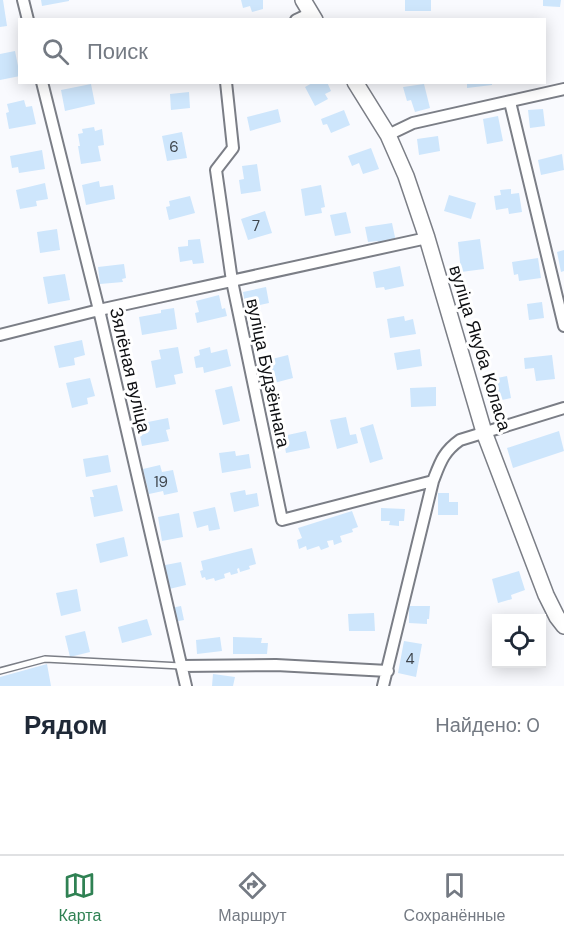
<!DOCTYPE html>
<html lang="ru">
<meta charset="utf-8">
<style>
body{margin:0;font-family:"DM Sans",sans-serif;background:#f6f6f7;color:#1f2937}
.controls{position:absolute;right:18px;bottom:18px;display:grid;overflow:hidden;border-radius:0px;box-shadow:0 3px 15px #0003}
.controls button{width:54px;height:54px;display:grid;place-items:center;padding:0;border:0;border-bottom:2px solid #e0e1e3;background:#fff;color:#1f2937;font:30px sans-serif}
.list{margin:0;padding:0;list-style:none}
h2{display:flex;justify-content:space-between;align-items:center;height:78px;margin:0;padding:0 24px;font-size:26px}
h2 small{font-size:20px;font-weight:400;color:#747a83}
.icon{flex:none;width:33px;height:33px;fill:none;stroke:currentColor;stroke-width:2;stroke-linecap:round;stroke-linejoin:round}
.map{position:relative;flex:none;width:564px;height:686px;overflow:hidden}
.search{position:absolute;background:#fff;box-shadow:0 3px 15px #0003;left:18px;right:18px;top:18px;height:66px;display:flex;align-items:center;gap:15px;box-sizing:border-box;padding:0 21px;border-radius:0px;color:#747a83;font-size:22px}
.sheet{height:168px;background:#fff}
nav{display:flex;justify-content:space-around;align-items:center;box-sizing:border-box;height:84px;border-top:2px solid #e0e1e3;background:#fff;font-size:16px;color:#747a83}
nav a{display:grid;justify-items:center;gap:3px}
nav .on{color:#2f8153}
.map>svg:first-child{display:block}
</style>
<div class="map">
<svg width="564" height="686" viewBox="0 0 564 686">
<rect width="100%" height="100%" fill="#f9fafe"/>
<path fill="#cee6fc" d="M0 0H3L7 26 0 27Z
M41 0H69V1L42 6Z
M241 0H263V9L252 12 250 6 243 8Z
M405 0H431V11H405Z
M543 0H561L560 7 543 6Z
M15 51 20 76 0 80V54Z
M314 82H327L331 91 325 94 328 99 315 106 305 87Z
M467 82H492V85L467 88Z
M91 84 95 104 65 111 61 90Z
M424 84 430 108 415 112 411 100 407 101 403 87Z
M189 92 190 108 171 110 170 94Z
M24 100 26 107 32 106 36 124 9 129 6 113 9 112 7 104Z
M278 109 281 122 250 131 247 117Z
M543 109 545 126 530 128 528 110Z
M344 110 350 125 331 133 327 124 323 125 321 119Z
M498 116 503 141 487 144 483 119Z
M94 127 95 131 102 129 104 145 98 146 101 161 81 164 78 146H80L78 134 83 133 82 129Z
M182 132 187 158 167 161 162 136Z
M438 136 440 151 419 155 417 139Z
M371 148 379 169 363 174 359 163 352 166 348 156Z
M42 150 45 169 19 173 18 167 12 168 10 156Z
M562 154 564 170 541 175 538 160Z
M257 164 261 191 241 194 239 180 244 179 242 166Z
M99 181 100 187 113 185 115 199 86 205 82 185Z
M45 183 48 199 36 201 37 206 20 209 16 190Z
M321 185 325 207 321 208 322 213 305 216 301 189Z
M511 189V194L519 193 522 212 509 214 508 208 496 210 494 196 501 195 500 190Z
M449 195 476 203 471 219 444 211Z
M190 196 195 213 169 220 166 207 170 206 169 201Z
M265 211 272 233 248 240 241 219Z
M346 212 351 233 335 236 330 215Z
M392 223 396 242 379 245 378 241 368 242 365 227Z
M57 229 60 250 40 253 37 232Z
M200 239 204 263 193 264 192 260 180 262 178 247 188 246V240Z
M480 239 484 269 461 272 458 242Z
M564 250V271L561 272 557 252Z
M538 258 541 278 519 281 518 274 514 275 512 262Z
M124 264 126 278 122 279 123 282 100 284 98 267Z
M400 266 404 286 385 290 384 287 376 288 373 272Z
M65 274 70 300 48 304 43 277Z
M266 287 269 303 246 308 243 292Z
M219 295 222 309 225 308 227 316 197 323 195 313 199 312 196 301Z
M542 302 544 318 529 320 527 304Z
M174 308 177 329 142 335 139 317 161 313V310Z
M404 316 405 321 413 319 416 334 390 338 387 319Z
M82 340 85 355 74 358 75 365 59 368 54 346Z
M178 347 183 373 174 375 176 384 156 388 151 361 161 359 159 350Z
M210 347 211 353 227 349 231 366 204 373 203 367 196 368 194 357 200 355 199 350Z
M420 349 422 366 397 370 394 353Z
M288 355 293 378 274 383 268 360Z
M552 355 555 379 536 381 534 368 525 369 524 358Z
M507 376 511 398 488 403 483 381Z
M90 378 95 396 87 398 88 404 72 408 66 383Z
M232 386 240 421 223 425 215 390Z
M436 387V406L411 407 410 388Z
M346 417 350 435 356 434 358 443 337 449 330 420Z
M168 418 170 429 166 430 169 441 142 446 139 431 149 429 148 422Z
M373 424 383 459 370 463 360 428Z
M306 431 310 448 286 453 283 436Z
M559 431 564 451 513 468 507 448Z
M235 451 236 456 249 454 251 468 222 473 219 453Z
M108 455 111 472 86 477 83 459Z
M160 465 162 472 173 470 178 492 164 495 163 491 149 494 143 469Z
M117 485 123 511 94 517 90 497H94L92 490Z
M245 490 246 495 257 493 259 506 234 512 230 493Z
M438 493H449V502H458V515H438Z
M215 507 220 529 209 531 208 525 197 528 193 512Z
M381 508 405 509 404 521H399V526L389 525 390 521H381Z
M352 511 358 527 352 529 353 532 340 536 342 542 334 545 333 540 327 541 329 547 321 550 319 546 307 550 306 546 299 549 297 540 302 538 298 528Z
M179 513 183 537 162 541 158 517Z
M124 537 128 556 100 563 96 544Z
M252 548 256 564 249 566 250 569 240 572 239 568 237 569 238 573 231 575 230 572 224 574 225 578 215 581 214 578 206 580 205 577 202 578 200 571 203 570 201 561Z
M181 562 186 585 165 590 160 566Z
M519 571 525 590 511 595 512 599 498 603 492 579Z
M77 589 81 611 61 616 56 593Z
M181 606 184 620 174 622 171 608Z
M409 606H430L429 619H427V624L409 623Z
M374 613 375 631H349L348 614Z
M147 619 152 635 122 643 118 627Z
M85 631 90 652 70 657 65 636Z
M220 637 222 651 197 654 196 640Z
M233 637 262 638 261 643H268L267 654H233Z
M404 641 422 644 416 677 398 673Z
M47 664 51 686H0V677Z
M213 674 235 677 233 686H212Z"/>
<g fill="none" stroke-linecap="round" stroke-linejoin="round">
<defs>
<path id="service" d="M0 671 45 659 181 666"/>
<path id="minor" d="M23 0 28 20
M296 20 311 13
M42 82 99 310 186 686
M226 82 233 148 216 170 232 281 282 520 433 481
M510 102 564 326
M388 135 413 123 564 89
M0 335 99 310 427 238
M181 666 276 665 388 671
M383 686 433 481C440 463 443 452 460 440L564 408"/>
<path id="secondary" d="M303 0 315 20
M355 82 388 135 406 176 427 238 484 432 546 595 557 617 564 626"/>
</defs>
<use href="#service" stroke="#7b7e86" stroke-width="8"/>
<use href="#minor" stroke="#7b7e86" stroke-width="14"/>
<use href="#secondary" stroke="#7b7e86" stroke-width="18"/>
<use href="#service" stroke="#fff" stroke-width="5"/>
<use href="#minor" stroke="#fff" stroke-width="10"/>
<use href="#secondary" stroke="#fff" stroke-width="15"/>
</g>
<g text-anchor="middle" stroke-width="6" stroke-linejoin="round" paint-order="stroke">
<g font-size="15" fill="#3e454c">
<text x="174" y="152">6</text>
<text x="256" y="231">7</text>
<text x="161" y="487">19</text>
<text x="410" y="664">4</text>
</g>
<g font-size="18" fill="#0e0f12" stroke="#fff">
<text transform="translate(480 348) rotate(73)" y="6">вуліца Якуба Коласа</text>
<text transform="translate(130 370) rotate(77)" y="6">Зялёная вуліца</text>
<text transform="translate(268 373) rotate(78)" y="6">вуліца Будзённага</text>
</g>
</g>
</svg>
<div class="controls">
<button><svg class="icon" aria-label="locate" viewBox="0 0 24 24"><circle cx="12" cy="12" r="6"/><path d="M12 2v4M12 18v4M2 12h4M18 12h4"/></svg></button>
</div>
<div class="search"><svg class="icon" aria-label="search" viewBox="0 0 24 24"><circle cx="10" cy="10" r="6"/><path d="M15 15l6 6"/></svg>Поиск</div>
</div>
<section class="sheet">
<h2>Рядом<small>Найдено: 0</small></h2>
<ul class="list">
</ul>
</section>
<nav>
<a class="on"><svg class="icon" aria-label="map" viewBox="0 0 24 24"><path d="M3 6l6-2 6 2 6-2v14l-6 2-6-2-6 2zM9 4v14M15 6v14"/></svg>Карта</a>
<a><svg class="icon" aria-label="directions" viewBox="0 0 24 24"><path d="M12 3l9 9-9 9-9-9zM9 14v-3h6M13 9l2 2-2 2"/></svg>Маршрут</a>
<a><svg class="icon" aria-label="saved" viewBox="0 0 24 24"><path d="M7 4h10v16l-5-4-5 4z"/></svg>Сохранённые</a>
</nav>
